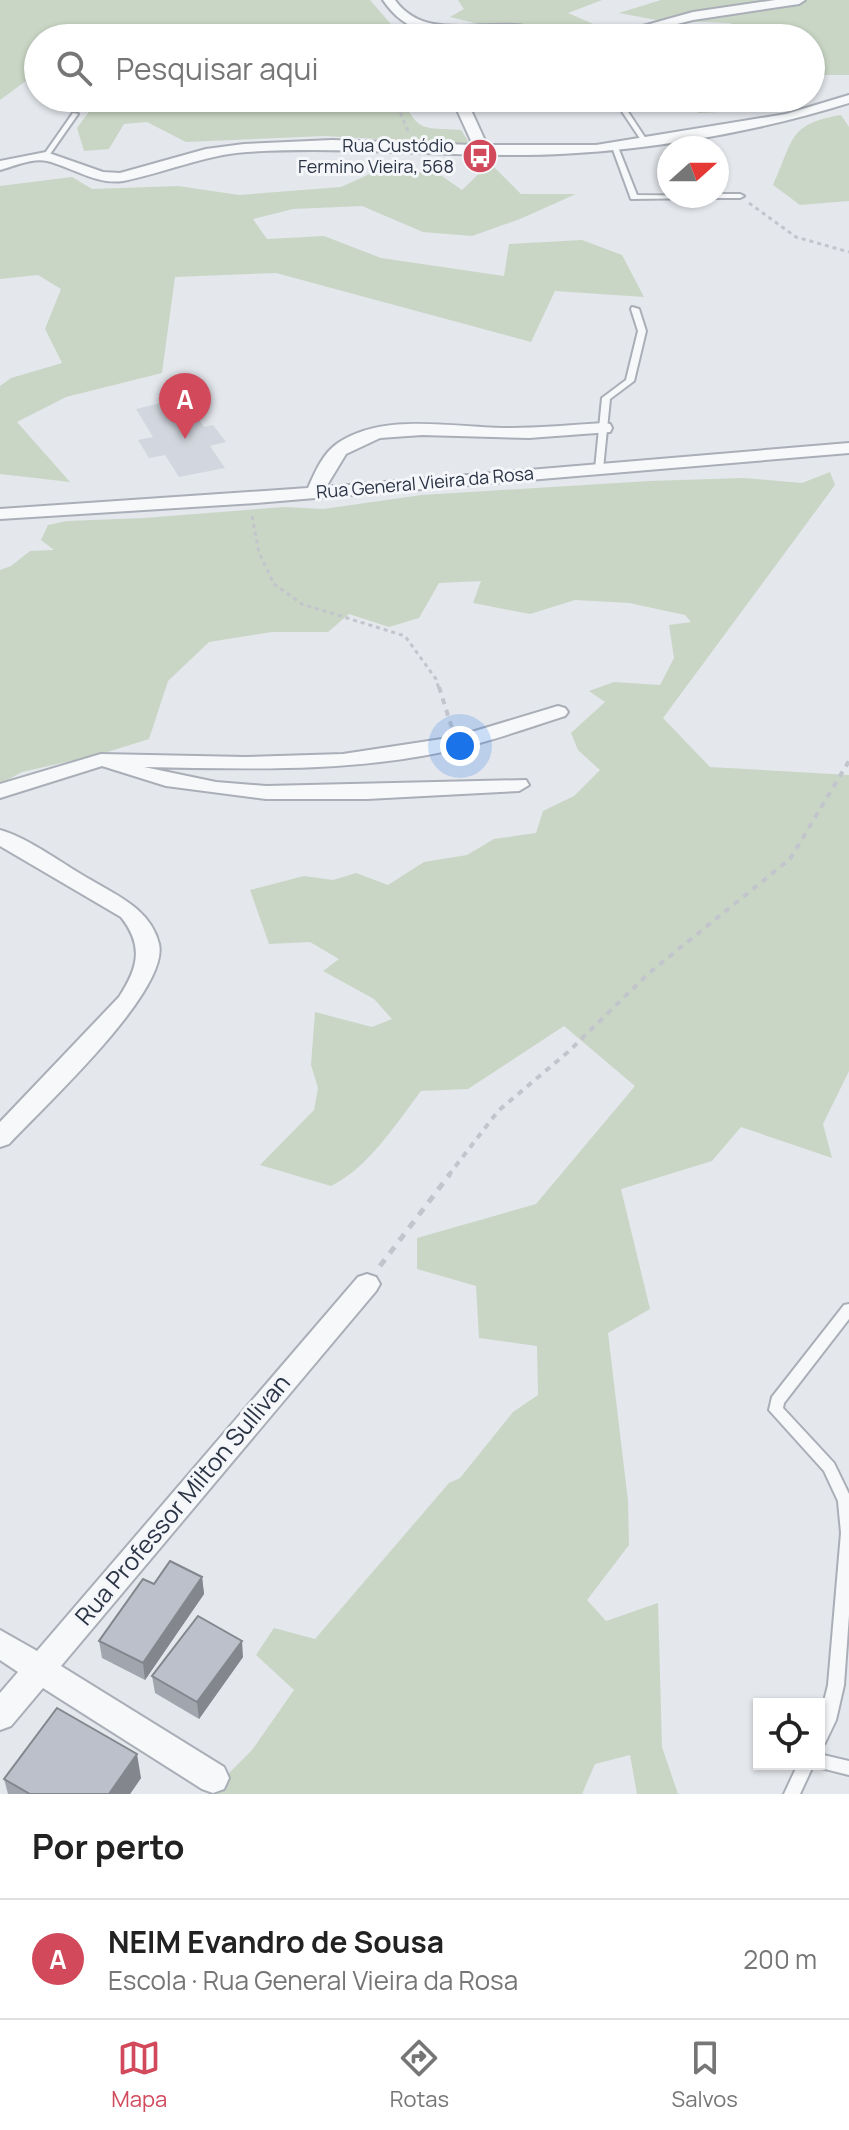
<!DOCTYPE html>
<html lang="pt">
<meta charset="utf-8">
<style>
body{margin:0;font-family:Manrope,sans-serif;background:#f2f2f2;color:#222}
.controls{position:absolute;right:24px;bottom:24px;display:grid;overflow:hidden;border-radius:0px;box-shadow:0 2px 6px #0004}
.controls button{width:72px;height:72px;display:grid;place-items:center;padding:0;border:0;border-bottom:2px solid #e0e0e0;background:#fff;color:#222;font:40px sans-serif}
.compass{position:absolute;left:657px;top:136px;width:72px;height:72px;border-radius:50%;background:#fff;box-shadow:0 2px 6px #0004;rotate:69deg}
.you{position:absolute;left:460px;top:746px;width:28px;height:28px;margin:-20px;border:6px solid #fff;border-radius:50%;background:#1a73e8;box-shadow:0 0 0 12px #1a73e833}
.badge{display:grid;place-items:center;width:52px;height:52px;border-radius:50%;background:#d1495b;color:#fff;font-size:26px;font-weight:700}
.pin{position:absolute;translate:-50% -66px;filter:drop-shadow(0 2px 4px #0008)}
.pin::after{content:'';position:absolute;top:42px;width:28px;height:24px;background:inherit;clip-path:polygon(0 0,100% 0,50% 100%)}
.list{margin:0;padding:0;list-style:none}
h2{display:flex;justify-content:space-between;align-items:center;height:104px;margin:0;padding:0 32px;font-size:34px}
h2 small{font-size:26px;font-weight:400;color:#767676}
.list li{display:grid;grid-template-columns:52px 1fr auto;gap:24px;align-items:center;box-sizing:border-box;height:120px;padding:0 32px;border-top:2px solid #e0e0e0}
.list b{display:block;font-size:30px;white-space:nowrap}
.list p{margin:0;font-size:26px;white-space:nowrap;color:#767676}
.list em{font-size:26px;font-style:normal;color:#767676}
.icon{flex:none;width:44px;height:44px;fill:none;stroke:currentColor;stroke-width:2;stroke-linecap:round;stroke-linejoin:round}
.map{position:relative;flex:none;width:849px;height:1794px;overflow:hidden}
.search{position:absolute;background:#fff;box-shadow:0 2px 6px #0004;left:24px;right:24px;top:24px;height:88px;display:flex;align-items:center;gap:20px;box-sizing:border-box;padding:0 28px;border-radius:44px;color:#767676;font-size:30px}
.sheet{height:224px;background:#fff}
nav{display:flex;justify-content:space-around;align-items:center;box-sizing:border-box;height:112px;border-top:2px solid #e0e0e0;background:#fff;font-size:22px;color:#767676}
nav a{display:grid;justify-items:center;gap:4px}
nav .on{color:#d1495b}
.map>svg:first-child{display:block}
</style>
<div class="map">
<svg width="849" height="1794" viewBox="0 0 849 1794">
<rect width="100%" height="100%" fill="#e4e7ec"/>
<path fill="#d2d6de" d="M168 401H182L187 407H191L204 427 213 425 226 442 210 446 225 468 179 477 165 455 149 458 138 440 153 437 136 409Z"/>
<path fill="#c9d6c5" d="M0 0H370L403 38H38V72L0 100Z
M458 0H602L568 13 598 26 672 32 678 38H489L483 25 450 17 464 9Z
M661 0H849V75H811V38H757L730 23 656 20 619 13Z
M92 98H402C419 134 424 127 461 130L470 144 324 136 186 142 147 122 124 124 109 149 84 151 77 128 88 113Z
M674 98H735L739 111 699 113Z
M841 115 849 127V201L800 205 773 185C794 140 787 124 841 115Z
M490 163 521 194H576L520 219 472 236 423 232 362 206 293 209 253 219 267 239 324 236 381 258 504 276 509 244 582 240 622 255 644 297 555 291 531 342 276 273 175 277 162 373 66 397 17 422 70 482 0 474V386L11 378 62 363 45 329 61 289 38 275 0 279V186L72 177 92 189 178 186 239 195 341 187 372 173 436 172 462 190Z
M830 472 835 485 663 718 710 767 849 775V1071L823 1124 832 1158 741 1127 712 1161 621 1189 650 1309 608 1333 628 1501 629 1545 587 1600 606 1621 658 1603 662 1747 678 1794H637L630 1755 595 1764 582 1794H208L252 1750 294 1690 256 1655 274 1628 315 1639 449 1483 460 1478 513 1412 538 1395 537 1346 479 1338 476 1286 417 1269V1238L536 1204 635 1086 564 1026 468 1089 421 1091C396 1124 368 1168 331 1186L260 1165 314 1110 318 1088 311 1065 315 1012 372 1027 392 1019 374 999 323 971 339 959 310 942 269 944 250 890 304 876 333 880 356 873 388 885 424 862 467 855 494 839 536 833 543 811 574 796 600 770 578 750 571 733 605 702 589 691 614 682 660 685 674 658 669 625 691 622 685 615 629 603 575 600 530 614 473 603 481 581 439 583 419 618 389 627 349 614 328 632H272L209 642 168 681 149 739 101 754 22 772 0 784V570L11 566 30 551 54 550 41 540 48 525 67 521 144 518 284 507 323 509 422 495 649 481 743 478 802 483Z"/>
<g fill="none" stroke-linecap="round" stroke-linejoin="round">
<defs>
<path id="service" d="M613 98H619L648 142 647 143H643Z
M73 113 78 114 48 157H44L43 156Z
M615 145 618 147 637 195 711 196 707 198 631 199 612 147Z
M717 194H740L744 196 740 198H714L713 196H717Z
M632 307 639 309 646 331 634 381 610 399 603 469 599 472 595 469 602 398 626 380 638 331 631 309Z
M849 1304V1319L784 1403 783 1408 834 1463 849 1494V1615L844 1685 836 1720 825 1743 819 1745V1722L828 1685 841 1533 838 1501 824 1471 769 1410 772 1397 844 1305Z
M819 1754 849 1761V1775L813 1766 800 1794H784L798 1764H819Z"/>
<path id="minor" d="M383 0H395C432 52 510 4 557 38 536 38 516 32 495 32 449 31 413 44 383 0Z
M775 0H805L799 4 693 20 621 38H600L693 12Z
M849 95V103C751 134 629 154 526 155 433 156 340 146 247 152 203 155 165 173 123 181 96 185 72 167 47 161 32 158 15 166 0 170V161L46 152 103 172 120 173 206 149 244 144 332 140 473 145 457 110 464 106 471 110 487 145H596L786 114Z
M604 423 610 424 612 428 610 432 529 438 422 435 380 438 346 454 326 487 849 443V453L256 503 0 519V509L308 488C315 472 323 453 338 443 385 412 454 428 506 428 539 428 571 425 604 423Z
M558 706 565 708 568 712 565 716C530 727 495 740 460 748 357 773 250 769 144 767L216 782 266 786 526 780 529 785 519 791 367 799H266L166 786 102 766 0 798V784L101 754 245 757 343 754 455 737Z
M0 830C29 838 64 865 91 880 118 896 151 910 159 944 170 991 42 1108 9 1144L0 1147V1122L119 997C138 968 144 946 121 917L0 846Z
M367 1274 376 1277 380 1284 376 1291 61 1666 224 1767 229 1778 224 1789 213 1793 202 1789 43 1688 11 1726 0 1730V1693L18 1672 0 1660V1630L37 1651 358 1277Z"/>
</defs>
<use href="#service" stroke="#a9aeb7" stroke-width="4"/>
<use href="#minor" stroke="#a9aeb7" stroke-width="4"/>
<path stroke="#c2c5cb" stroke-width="3" stroke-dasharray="4 4" stroke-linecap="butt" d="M394 98 408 131
M749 203 796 237 849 252
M252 516 259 553 274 584 302 604 405 636 436 679 439 689"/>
<path stroke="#c2c5cb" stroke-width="4" stroke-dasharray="6 6" stroke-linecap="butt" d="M439 687 452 728
M448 1176 498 1111 568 1052 649 973 790 859 849 761"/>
<path stroke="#c2c5cb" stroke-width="5" stroke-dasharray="8 8" stroke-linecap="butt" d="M380 1266 450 1174"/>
<use href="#service" fill="#f7f8fa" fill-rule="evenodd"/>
<use href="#minor" fill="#f7f8fa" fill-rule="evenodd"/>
</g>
<path fill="#a1a5ae" d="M202 1577 204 1594 145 1680 102 1658 99 1641 154 1584Z
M243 1657 199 1719 155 1693 152 1676Z
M141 1778 130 1794H8L4 1779Z"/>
<path fill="#83868d" d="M202 1577 204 1594 145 1680 143 1663Z
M242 1641 243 1657 199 1719 197 1702Z
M137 1754 141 1778 130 1794H109Z"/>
<path fill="#bbc0ca" stroke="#83868d" stroke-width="2" d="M170 1561 202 1577 143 1663 99 1641 143 1579 154 1584Z
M198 1616 242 1641 197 1702 152 1676Z
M57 1708 137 1754 109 1794H30L4 1779Z"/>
<defs>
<symbol id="bus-disc" viewBox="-11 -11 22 22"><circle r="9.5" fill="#d1495b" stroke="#f4f6f9"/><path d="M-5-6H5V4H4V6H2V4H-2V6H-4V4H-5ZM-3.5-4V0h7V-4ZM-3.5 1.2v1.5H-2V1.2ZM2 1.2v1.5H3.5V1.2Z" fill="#fff"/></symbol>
</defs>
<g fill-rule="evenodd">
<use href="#bus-disc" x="460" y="136" width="40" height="40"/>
</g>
<g text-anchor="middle" stroke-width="6" stroke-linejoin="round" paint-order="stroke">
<g font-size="18" fill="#2b3445" stroke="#f4f6f9" text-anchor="end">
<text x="454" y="152">Rua Custódio<tspan x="454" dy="21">Fermino Vieira, 568</tspan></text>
</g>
<g font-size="18" fill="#2b3445" stroke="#f4f6f9">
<text transform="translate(425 483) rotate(-5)" y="6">Rua General Vieira da Rosa</text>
</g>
<g font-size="24" fill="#2b3445" stroke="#f4f6f9">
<text transform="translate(183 1500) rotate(-50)" y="8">Rua Professor Milton Sullivan</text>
</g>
</g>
</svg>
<div class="controls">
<button><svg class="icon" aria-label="locate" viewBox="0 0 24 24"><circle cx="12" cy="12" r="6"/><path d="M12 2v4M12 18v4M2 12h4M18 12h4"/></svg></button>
</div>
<svg class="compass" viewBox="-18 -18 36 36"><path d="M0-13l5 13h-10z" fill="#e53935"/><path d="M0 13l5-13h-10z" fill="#767676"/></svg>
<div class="you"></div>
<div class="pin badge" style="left:185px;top:439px">A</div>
<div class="search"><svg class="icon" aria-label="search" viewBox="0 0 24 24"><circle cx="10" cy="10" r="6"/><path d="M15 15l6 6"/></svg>Pesquisar aqui</div>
</div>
<section class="sheet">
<h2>Por perto<small></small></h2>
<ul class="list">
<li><span class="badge">A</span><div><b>NEIM Evandro de Sousa</b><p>Escola · Rua General Vieira da Rosa</p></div><em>200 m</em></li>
</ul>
</section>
<nav>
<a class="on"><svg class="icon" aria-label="map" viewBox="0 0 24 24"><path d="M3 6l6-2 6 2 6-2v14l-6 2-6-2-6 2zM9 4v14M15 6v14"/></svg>Mapa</a>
<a><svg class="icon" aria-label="directions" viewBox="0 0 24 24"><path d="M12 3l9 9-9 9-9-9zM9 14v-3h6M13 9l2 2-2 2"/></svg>Rotas</a>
<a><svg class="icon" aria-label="saved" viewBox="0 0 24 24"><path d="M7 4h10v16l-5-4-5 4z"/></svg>Salvos</a>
</nav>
